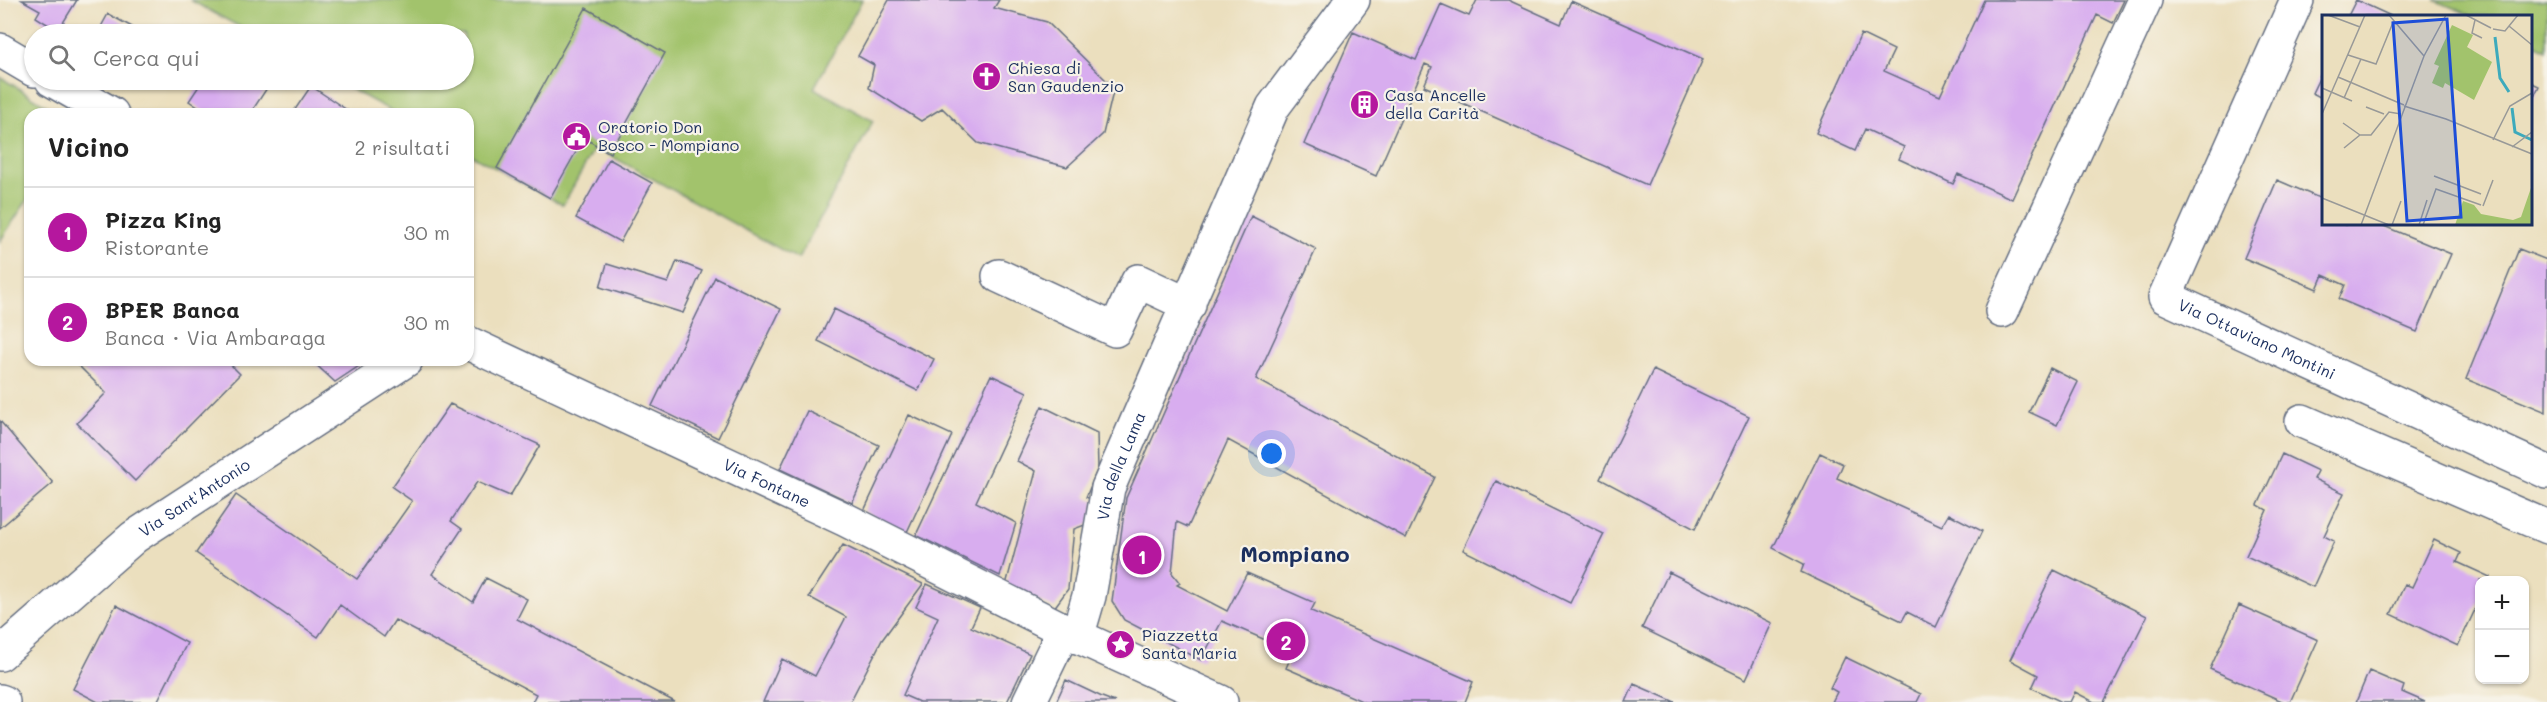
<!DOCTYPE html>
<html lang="it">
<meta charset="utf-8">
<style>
body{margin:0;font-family:Mali,sans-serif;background:#f6f6f6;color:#222}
.controls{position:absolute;right:18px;bottom:18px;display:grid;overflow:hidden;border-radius:12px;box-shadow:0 2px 4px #0004}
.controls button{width:54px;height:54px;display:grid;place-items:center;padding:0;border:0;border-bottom:2px solid #e0e0e0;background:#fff;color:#222;font:30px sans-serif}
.you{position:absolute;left:1272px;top:454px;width:21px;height:21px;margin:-15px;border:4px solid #fff;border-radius:50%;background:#1a73e8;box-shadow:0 0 0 9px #1a73e833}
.badge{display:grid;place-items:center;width:39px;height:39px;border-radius:50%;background:#b5179e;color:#fff;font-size:20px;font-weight:700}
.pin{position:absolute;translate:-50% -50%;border:3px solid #fff;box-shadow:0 2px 6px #0006}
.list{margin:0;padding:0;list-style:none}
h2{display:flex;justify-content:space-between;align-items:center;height:78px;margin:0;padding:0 24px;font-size:26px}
h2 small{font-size:20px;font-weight:400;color:#767676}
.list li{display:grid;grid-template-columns:39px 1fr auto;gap:18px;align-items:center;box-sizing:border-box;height:90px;padding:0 24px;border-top:2px solid #e0e0e0}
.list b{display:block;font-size:22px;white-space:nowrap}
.list p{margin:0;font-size:20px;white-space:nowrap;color:#767676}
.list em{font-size:20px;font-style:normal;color:#767676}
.icon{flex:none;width:33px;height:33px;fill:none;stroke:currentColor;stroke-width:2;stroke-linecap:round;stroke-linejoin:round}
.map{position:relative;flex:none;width:2547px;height:702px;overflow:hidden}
.search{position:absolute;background:#fff;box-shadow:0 2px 4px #0004;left:24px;top:24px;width:450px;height:66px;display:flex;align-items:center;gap:15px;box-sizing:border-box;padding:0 21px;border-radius:33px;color:#767676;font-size:22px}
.panel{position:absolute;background:#fff;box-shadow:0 2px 4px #0004;left:24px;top:108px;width:450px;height:258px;border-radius:18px}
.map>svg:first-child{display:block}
</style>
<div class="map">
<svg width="2547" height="702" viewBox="0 0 2547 702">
<rect width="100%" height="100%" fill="#f7f3e8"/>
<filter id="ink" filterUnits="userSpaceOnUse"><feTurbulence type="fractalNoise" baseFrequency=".0167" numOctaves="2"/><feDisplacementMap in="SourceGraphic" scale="12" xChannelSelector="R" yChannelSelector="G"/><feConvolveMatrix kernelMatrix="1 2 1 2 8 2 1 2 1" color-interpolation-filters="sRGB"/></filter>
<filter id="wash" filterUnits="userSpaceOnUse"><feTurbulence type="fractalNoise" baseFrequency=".008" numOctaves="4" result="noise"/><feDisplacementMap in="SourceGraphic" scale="24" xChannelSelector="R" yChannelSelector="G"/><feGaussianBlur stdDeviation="1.35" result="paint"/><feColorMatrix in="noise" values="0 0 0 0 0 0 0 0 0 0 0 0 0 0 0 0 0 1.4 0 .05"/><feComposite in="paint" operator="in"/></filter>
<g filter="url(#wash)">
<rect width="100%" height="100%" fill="#ebdfbe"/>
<path fill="#a2c36c" stroke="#5e7965" stroke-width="1.5" d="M190 0H862L814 88 873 121 798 259 595 147 563 205 468 153V114H397L334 80H464V34H253Z
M2435 0H2547V50L2531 42 2530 16H2472Z
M0 77 60 114H30V196L0 241Z"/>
<g id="blocks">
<path fill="#d8adef" d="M22 0H77L58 31 36 17 40 10Z
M889 0H999L994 8 1047 22 1114 88 1103 134 1067 167 978 143 942 108 921 121 869 88 874 65 858 56Z
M1477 0H1508L1561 24 1571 1 1703 59 1647 185 1424 86 1432 67 1425 64 1376 176 1304 144 1353 32 1416 60 1441 4 1469 16Z
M1984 0H2124L2113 23 2097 15 2012 199 1958 174 1953 184 1899 159 1904 147 1865 129 1855 151 1816 133 1861 34 1894 50 1884 71 1940 96Z
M2356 0 2391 16H2348Z
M586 8 665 53 610 153 584 138 550 198 497 168Z
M108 14 145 34H97Z
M2324 68V99L2312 93Z
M203 80H254L267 88 250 114H208L189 101Z
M2530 82 2539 86 2530 105Z
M311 86 353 114H292Z
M609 159 652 183 620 242 576 218Z
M2277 180 2324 200V224H2379L2451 254 2417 332 2339 299 2345 285 2323 275 2317 289 2244 258Z
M1251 216 1316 249 1256 379 1435 477 1406 538 1228 440 1188 527 1177 522 1172 573 1180 583 1177 585 1227 611 1247 573 1315 603 1311 611 1473 682 1465 702H1364L1286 668 1293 652 1222 621 1201 660 1124 620 1112 601 1126 498Z
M2519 249 2547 260 2546 412 2466 379Z
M677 261 702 271 683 313 600 287 607 264 668 283Z
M715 277 781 309 718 438 652 406Z
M834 309 934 359 918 391 818 341Z
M73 360H226L240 374 135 481 77 423 106 393Z
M311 360H368L335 382Z
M2050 368 2078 382 2057 425 2029 412Z
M1653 370 1749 416 1695 529 1600 479Z
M991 375 1027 392 976 502 1016 523 1000 576 916 535Z
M450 404 540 445 510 496 477 482 451 521 462 529 432 574 473 602 486 578 527 599 517 619 675 702H532L536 694 395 620 384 637 340 605 318 637 196 553 236 495 357 579 412 501 392 487Z
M1042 406 1097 433 1098 468 1086 497 1095 501 1090 523 1074 529 1068 589 1054 608 1006 585 1036 471 1017 461Z
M807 411 879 445 852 503 780 469Z
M909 415 952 435 907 532 864 511Z
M0 421 53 483 0 528Z
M1820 453 1843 464 1837 478 1942 526 1949 514 1982 531 1936 627 1907 612 1902 621 1801 572 1804 564 1773 548Z
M2282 454 2318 471 2314 479 2344 493 2324 536 2334 541 2313 587 2246 556 2267 510 2258 505Z
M1496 481 1604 534 1570 603 1463 550Z
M2434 540 2461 553 2457 562 2490 577 2488 580H2480V599L2458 646 2391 614 2405 584 2412 587Z
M843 545 923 584 882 640 850 702H763L782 659 815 676 846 617 809 597Z
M2054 570 2147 616 2104 702H2094L2075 692 2070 702H2062L2032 688 2038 675 2010 660Z
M1669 572 1772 623 1746 679 1642 628Z
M927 584 980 608 971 627 1030 654 1007 702H919L903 695 938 617 916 607Z
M116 605 187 643 157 702H98L73 689Z
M2239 605 2318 640 2290 702H2284L2210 669Z
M1845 657 1921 694 1917 702H1832L1837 692 1830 688Z
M2369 671 2404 686 2402 692 2425 702H2356Z
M1066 680 1102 697 1115 702H1056Z
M1634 684 1675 702H1626Z"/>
</g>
</g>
<g filter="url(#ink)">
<use href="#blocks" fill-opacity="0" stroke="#646d80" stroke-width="1.5"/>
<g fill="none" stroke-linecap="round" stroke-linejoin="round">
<defs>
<g id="minor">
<path id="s1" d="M2297 0 2165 297 2547 472"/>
<path d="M0 50 34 70"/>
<path d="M52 80 112 114"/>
<path d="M999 276 1115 330 1138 281 1189 305"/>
<path d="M2002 311 2145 0"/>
<path id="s2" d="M468 343 844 519 1064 630 1221 702"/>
<path d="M2302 421 2547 527"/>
<path id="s3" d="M1077 637 1089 596 1108 488 1273 107 1353 0"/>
<path id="s4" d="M0 654 134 537 406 360"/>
<path d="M0 701 3 702"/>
<path d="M1029 702 1064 630"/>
</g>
</defs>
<use href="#minor" stroke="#646d80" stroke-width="36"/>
<use href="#minor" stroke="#fff" stroke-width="33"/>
</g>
</g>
<defs>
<symbol id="church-disc" viewBox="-11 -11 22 22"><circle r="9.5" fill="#b5179e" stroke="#f7f3e8"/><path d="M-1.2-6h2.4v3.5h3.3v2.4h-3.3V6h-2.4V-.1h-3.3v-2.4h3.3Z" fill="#fff"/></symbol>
<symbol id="building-disc" viewBox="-11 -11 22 22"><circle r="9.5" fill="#b5179e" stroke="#f7f3e8"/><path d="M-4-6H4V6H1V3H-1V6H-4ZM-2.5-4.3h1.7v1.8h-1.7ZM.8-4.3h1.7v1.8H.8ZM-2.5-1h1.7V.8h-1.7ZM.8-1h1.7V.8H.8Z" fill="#fff"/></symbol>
<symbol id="civic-disc" viewBox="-11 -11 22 22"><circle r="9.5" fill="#b5179e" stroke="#f7f3e8"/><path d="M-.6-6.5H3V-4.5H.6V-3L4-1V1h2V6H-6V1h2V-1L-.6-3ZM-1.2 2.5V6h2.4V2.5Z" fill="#fff"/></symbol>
<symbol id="sight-disc" viewBox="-11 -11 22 22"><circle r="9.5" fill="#b5179e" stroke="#f7f3e8"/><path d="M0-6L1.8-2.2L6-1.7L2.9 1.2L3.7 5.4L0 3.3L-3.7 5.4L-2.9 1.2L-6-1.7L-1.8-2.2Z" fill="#fff"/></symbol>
</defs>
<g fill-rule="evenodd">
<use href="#church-disc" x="970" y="60" width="33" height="33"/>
<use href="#building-disc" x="1348" y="88" width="33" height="33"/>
<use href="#civic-disc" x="560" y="120" width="33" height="33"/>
<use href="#sight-disc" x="1104" y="628" width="33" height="33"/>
</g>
<g text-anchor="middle" stroke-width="4.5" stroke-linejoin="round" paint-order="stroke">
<g font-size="16" fill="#1b2f5e" stroke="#f7f3e8" text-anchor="start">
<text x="1008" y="74">Chiesa di<tspan x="1008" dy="18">San Gaudenzio</tspan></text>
<text x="1385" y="101">Casa Ancelle<tspan x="1385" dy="18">della Carità</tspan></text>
<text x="598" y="133">Oratorio Don<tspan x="598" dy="18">Bosco - Mompiano</tspan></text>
<text x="1142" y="641">Piazzetta<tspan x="1142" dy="18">Santa Maria</tspan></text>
</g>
<g font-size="16" fill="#1b2f5e" stroke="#f7f3e8">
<text dy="6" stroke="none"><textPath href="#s1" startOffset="426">Via Ottaviano Montini</textPath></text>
<text dy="6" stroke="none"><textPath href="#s3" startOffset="177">Via della Lama</textPath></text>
<text dy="6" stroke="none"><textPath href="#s2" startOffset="330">Via Fontane</textPath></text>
<text dy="6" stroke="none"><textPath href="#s4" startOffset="250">Via Sant'Antonio</textPath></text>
</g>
<g font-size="22" font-weight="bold" fill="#1b2f5e" stroke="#f7f3e8">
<text x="1295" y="562">Mompiano</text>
</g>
</g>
<g transform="translate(2322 15)">
<rect width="210" height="210" fill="#ebdfbe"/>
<path d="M130 10 151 20 145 32 170 47 152 85 123 68 121 73 110 68 117 51 112 49ZM210 170V210H133L141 186 152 190 159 199 191 205 199 202Z" fill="#a2c36c"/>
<path fill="none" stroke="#3daabc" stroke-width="3" d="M173 22 178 63 187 77M190 93 193 117 210 125"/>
<path fill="none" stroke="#989998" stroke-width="1.5" d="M6 0 38 12M67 0 102 41M144 0 169 13M153 5 150 18 160 23M187 11 210 30M171 14 183 16 196 0M26 40 54 49 72 5M16 62 82 90M0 73 30 86M22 83 39 44M82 91 124 104 210 139M44 92 62 99M0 99 43 0M21 108 38 120M171 125 188 91 210 78M190 132 210 117M22 133 38 120H49L67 97 79 99M112 161 159 179M0 183 67 210M161 191 171 165M39 210 102 41 124 0M70 210 79 186M97 210 105 185M101 210 114 174 159 190"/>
<path fill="#1d4ed8" fill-opacity="0.15" stroke="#1d4ed8" stroke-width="3" d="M125 4 139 202 85 206 71 8Z"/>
<rect width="210" height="210" fill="none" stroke="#1b2f5e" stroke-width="3"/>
</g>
</svg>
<div class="controls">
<button>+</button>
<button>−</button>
</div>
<div class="you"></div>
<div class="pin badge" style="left:1142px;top:555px">1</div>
<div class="pin badge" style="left:1286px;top:641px">2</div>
<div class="search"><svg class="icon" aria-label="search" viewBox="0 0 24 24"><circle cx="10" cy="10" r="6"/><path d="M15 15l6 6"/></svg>Cerca qui</div>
<section class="panel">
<h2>Vicino<small>2 risultati</small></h2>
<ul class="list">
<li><span class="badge">1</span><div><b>Pizza King</b><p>Ristorante</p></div><em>30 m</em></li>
<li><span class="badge">2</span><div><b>BPER Banca</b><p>Banca · Via Ambaraga</p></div><em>30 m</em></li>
</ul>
</section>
</div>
